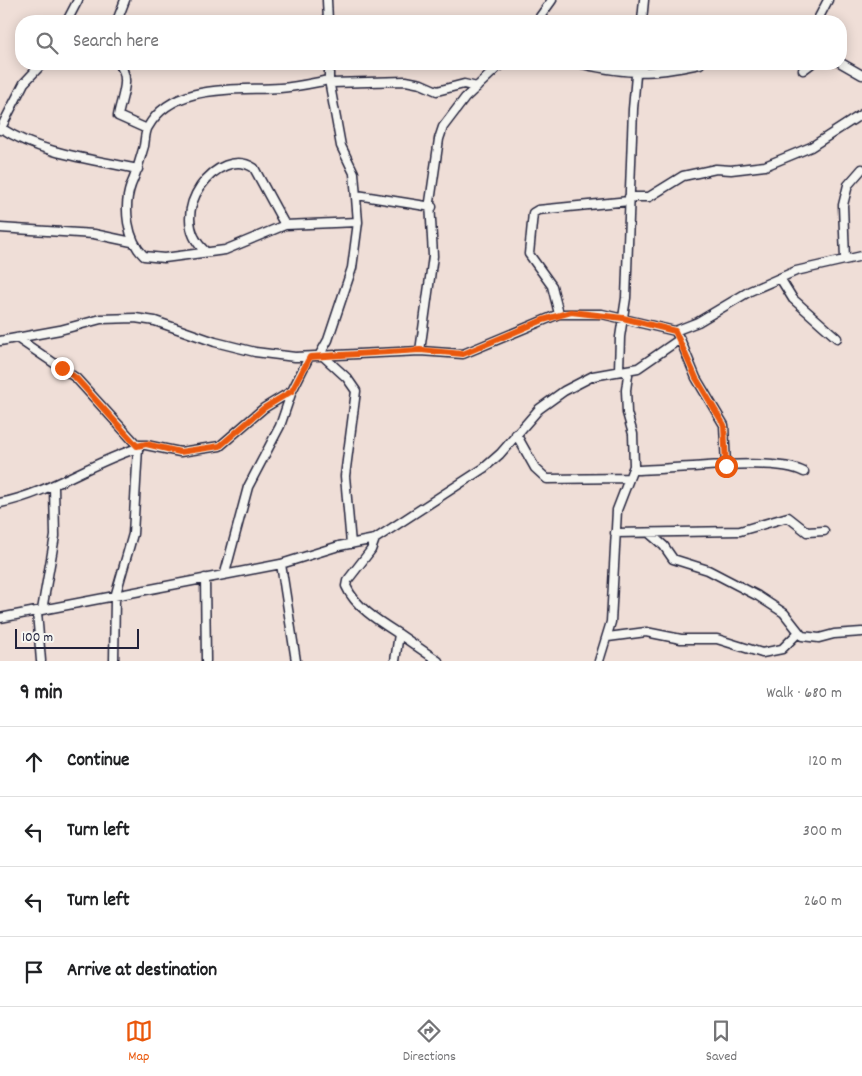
<!DOCTYPE html>
<meta charset="utf-8">
<style>
body{margin:0;font-family:Dekko,sans-serif;background:#f6f6f6;color:#202124}
.scale{position:absolute;left:15px;bottom:12px;width:124px;box-sizing:border-box;padding-left:5px;border:2px solid #22223b;border-top:0;font-size:14px;line-height:18px;white-space:nowrap;color:#22223b;-webkit-text-stroke:4px #f6f6f2;paint-order:stroke}
.stop{position:absolute;width:15px;height:15px;margin:-11px;border:4px solid #ea580c;border-radius:50%;background:#fff}
.stop.end{background:#ea580c;border-color:#fff;box-shadow:0 1px 5px #0008}
.list{margin:0;padding:0;list-style:none}
h2{display:flex;justify-content:space-between;align-items:center;height:65px;margin:0;padding:0 20px;font-size:21px}
h2 small{font-size:16px;font-weight:400;color:#757577}
.list li{display:grid;grid-template-columns:32px 1fr auto;gap:15px;align-items:center;box-sizing:border-box;height:70px;padding:0 20px;border-top:1px solid #e0e0e0}
.list b{display:block;font-size:19px;white-space:nowrap}
.list em{font-size:16px;font-style:normal;color:#757577}
.icon{flex:none;width:28px;height:28px;fill:none;stroke:currentColor;stroke-width:2;stroke-linecap:round;stroke-linejoin:round}
.map{position:relative;flex:none;width:862px;height:661px;overflow:hidden}
.search{position:absolute;background:#fff;box-shadow:0 2px 12px #0003;left:15px;right:15px;top:15px;height:55px;display:flex;align-items:center;gap:12px;box-sizing:border-box;padding:0 18px;border-radius:20px;color:#757577;font-size:19px}
.sheet{height:345px;background:#fff}
nav{display:flex;justify-content:space-around;align-items:center;box-sizing:border-box;height:70px;border-top:1px solid #e0e0e0;background:#fff;font-size:14px;color:#757577}
nav a{display:grid;justify-items:center;gap:2px}
nav .on{color:#ea580c}
.map>svg:first-child{display:block}
</style>
<div class="map">
<svg width="862" height="661" viewBox="0 0 862 661">
<rect width="100%" height="100%" fill="#efded7"/>
<filter id="ink" filterUnits="userSpaceOnUse"><feTurbulence type="fractalNoise" baseFrequency=".02" numOctaves="2"/><feDisplacementMap in="SourceGraphic" scale="10" xChannelSelector="R" yChannelSelector="G"/><feConvolveMatrix kernelMatrix="1 2 1 2 8 2 1 2 1" color-interpolation-filters="sRGB"/></filter>
<g filter="url(#ink)">
<g fill="none" stroke-linecap="round" stroke-linejoin="round">
<defs>
<path id="street" d="M327 0 328 21
M67 21 78 0
M117 21 125 0
M537 21 552 0
M642 21 644 0
M817 21 828 0
M841 63 862 75
M118 64C133 76 120 101 118 116L147 129
M582 64C631 75 651 74 700 64
M803 70 811 64
M329 80C313 83 296 87 280 88 238 91 173 82 148 127 145 132 145 140 144 146 140 159 137 172 131 185 123 207 127 240 144 256L164 258 225 250 285 225 358 222
M331 83 406 81 421 84 437 91 464 84 477 87
M1 128C41 154 91 159 138 169
M0 130 24 83 42 64
M357 195 432 207
M629 197H649L683 176 716 169 731 170 765 166 811 147 862 114
M0 228 94 234 132 242
M205 251C163 213 219 144 254 168L285 225
M845 259 843 205 848 185 862 169
M780 278 793 299 837 338
M559 314 552 286 529 254 533 213 538 210 629 201
M17 338 76 378 137 445
M680 339 696 378 724 425 726 466
M0 341 60 330 101 319 135 318 155 321 215 342 255 352 295 357 420 351 463 354 559 314H602L675 331 698 322 750 291 796 271 862 256
M420 351 433 256 430 202 439 139 443 127 465 98 501 64
M319 356 328 340 352 268 358 222 354 173 341 146 329 80V64
M323 356 347 378 356 391 345 476 351 544
M619 370 620 337 626 298 633 109 637 64
M516 434 535 468 547 479 628 478
M633 470C670 471 775 455 804 472
M0 503C50 493 90 463 138 448L137 445H146L180 452 220 446 264 408 292 391
M615 533 740 531 788 517 807 532 824 531
M649 533 664 546 673 559 708 570 758 596 784 613 802 636 819 638 834 634 862 632
M375 539 371 550 347 581 346 586C355 607 380 622 399 634L395 661
M281 564 296 661
M225 573 248 487 280 426 292 391 309 357
M205 578 206 661
M42 610 55 536 54 487
M37 612 41 661
M0 618 281 564 339 546 375 539 484 468 500 454 539 409 564 391 593 376 638 368 680 339 675 331
M399 634 438 661
M608 637 646 632 681 639H717L762 653 782 649 799 632
M114 661 115 597 133 534 138 448
M599 661 611 622 617 510 634 466 633 434 627 413 626 390 628 375 624 371"/>
</defs>
<use href="#street" stroke="#22223b" stroke-width="11"/>
<use href="#street" stroke="#f6f6f2" stroke-width="8"/>
</g>
</g>
<g fill="none" stroke-linecap="round" stroke-linejoin="round" filter="url(#ink)">
<path stroke="#ea580c" stroke-width="6" d="M62 368 76 378 137 446 146 444 180 452 220 446 264 408 292 391 310 357 420 350 463 354 543 320 571 312 623 318 675 331 696 378 724 425 726 466"/>
</g>
</svg>
<div class="scale">100 m</div>
<div class="stop" style="left:726px;top:466px"></div>
<div class="stop end" style="left:62px;top:368px"></div>
<div class="search"><svg class="icon" aria-label="search" viewBox="0 0 24 24"><circle cx="10" cy="10" r="6"/><path d="M15 15l6 6"/></svg>Search here</div>
</div>
<section class="sheet">
<h2>9 min<small>Walk · 680 m</small></h2>
<ul class="list">
<li><svg class="icon" aria-label="ahead" viewBox="0 0 24 24"><path d="M12 20V5M6 11l6-6 6 6"/></svg><div><b>Continue</b></div><em>120 m</em></li>
<li><svg class="icon" aria-label="left" viewBox="0 0 24 24"><path d="M17 20v-9H6M10 6l-5 5 5 5"/></svg><div><b>Turn left</b></div><em>300 m</em></li>
<li><svg class="icon" aria-label="left" viewBox="0 0 24 24"><path d="M17 20v-9H6M10 6l-5 5 5 5"/></svg><div><b>Turn left</b></div><em>260 m</em></li>
<li><svg class="icon" aria-label="arrive" viewBox="0 0 24 24"><path d="M6 21V4h12l-3 4 3 4H6"/></svg><div><b>Arrive at destination</b></div></li>
</ul>
</section>
<nav>
<a class="on"><svg class="icon" aria-label="map" viewBox="0 0 24 24"><path d="M3 6l6-2 6 2 6-2v14l-6 2-6-2-6 2zM9 4v14M15 6v14"/></svg>Map</a>
<a><svg class="icon" aria-label="directions" viewBox="0 0 24 24"><path d="M12 3l9 9-9 9-9-9zM9 14v-3h6M13 9l2 2-2 2"/></svg>Directions</a>
<a><svg class="icon" aria-label="saved" viewBox="0 0 24 24"><path d="M7 4h10v16l-5-4-5 4z"/></svg>Saved</a>
</nav>
